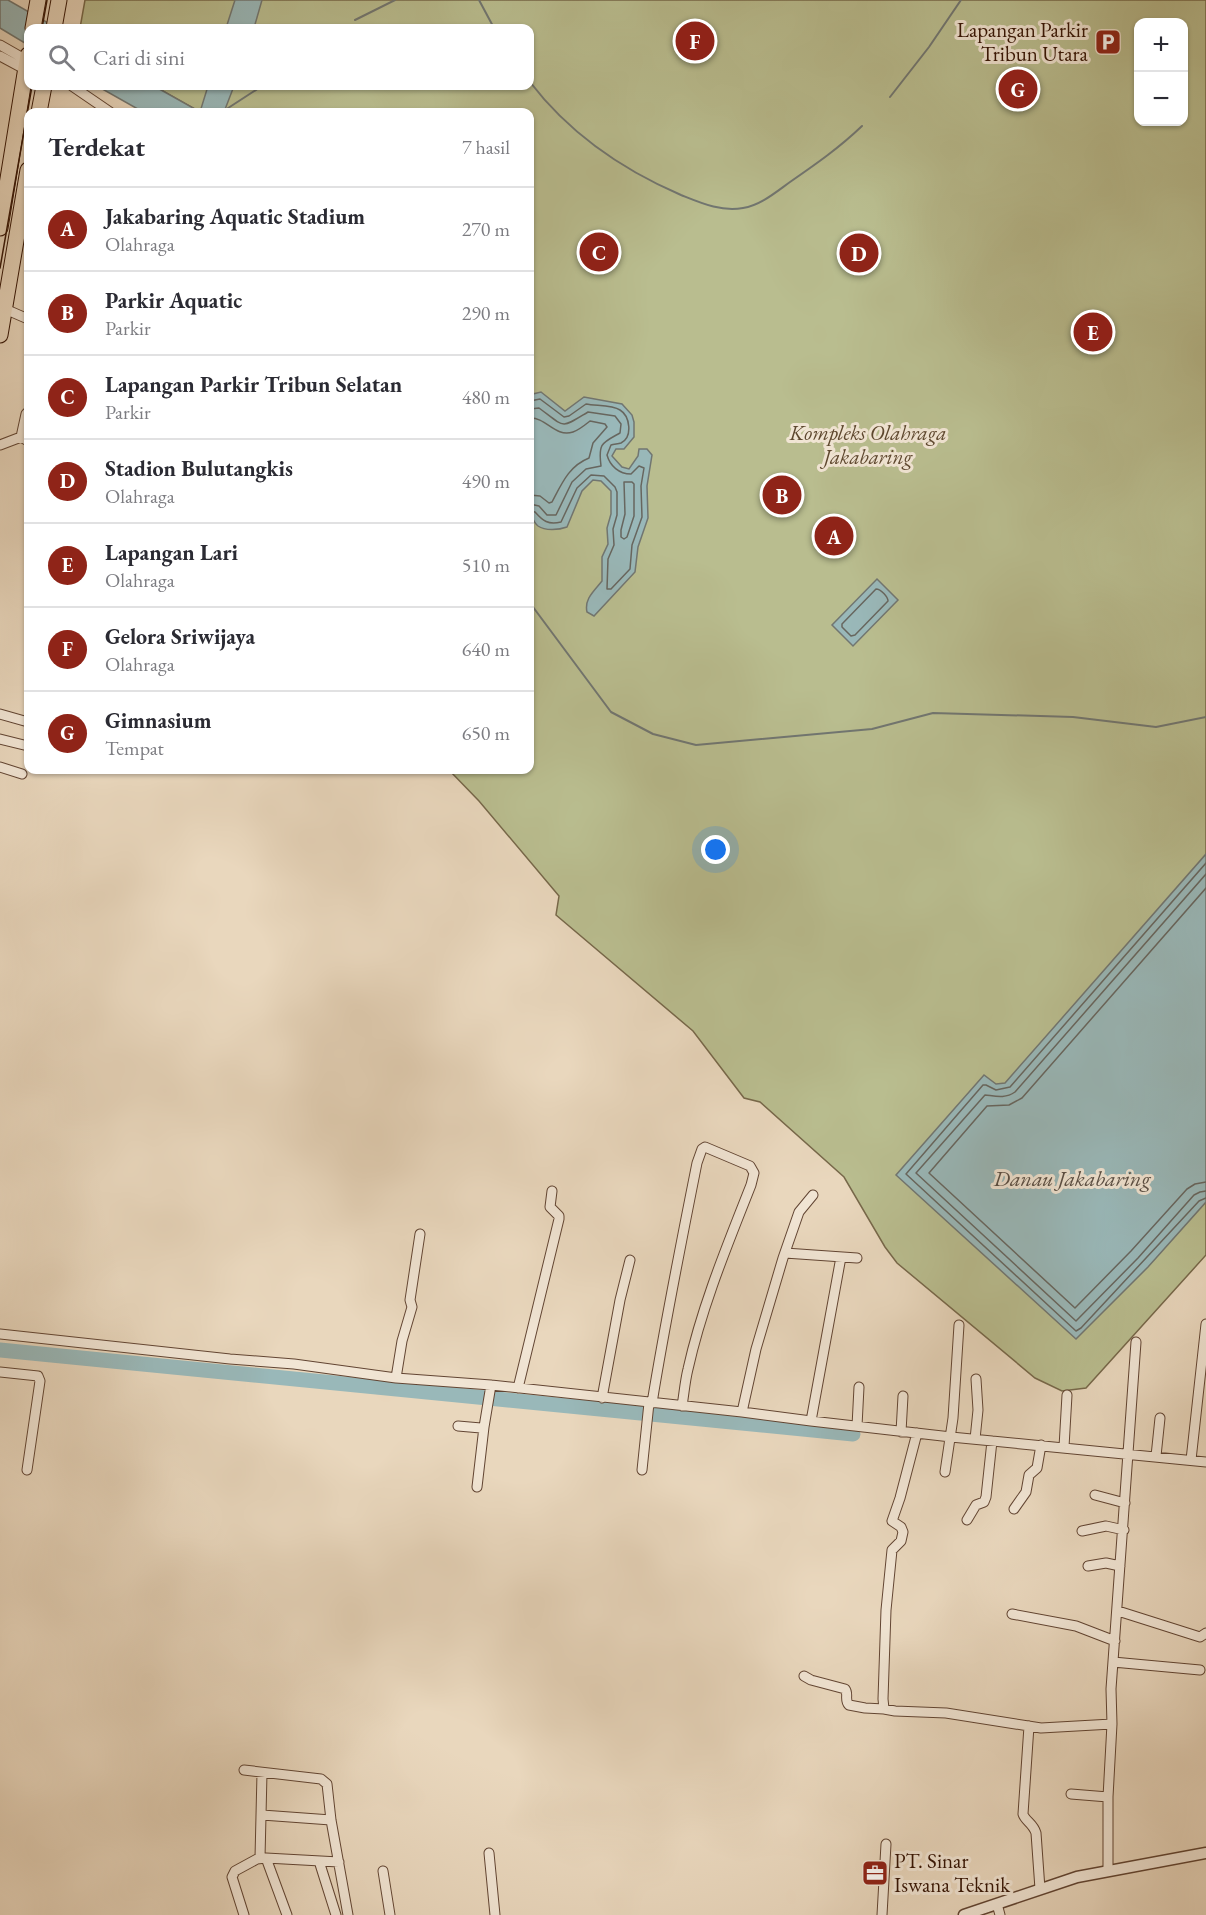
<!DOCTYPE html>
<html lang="id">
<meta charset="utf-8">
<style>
body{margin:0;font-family:"EB Garamond",serif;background:#f7f7f7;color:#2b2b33}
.controls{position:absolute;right:18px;top:18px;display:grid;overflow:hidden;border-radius:12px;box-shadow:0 2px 4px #0004}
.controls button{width:54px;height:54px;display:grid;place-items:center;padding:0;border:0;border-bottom:2px solid #e1e1e2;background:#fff;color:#2b2b33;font:30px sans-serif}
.you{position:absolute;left:716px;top:850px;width:21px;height:21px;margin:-15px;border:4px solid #fff;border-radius:50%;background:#1a73e8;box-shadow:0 0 0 9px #1a73e833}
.badge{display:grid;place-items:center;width:39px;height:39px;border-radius:50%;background:#8f2418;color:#fff;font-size:20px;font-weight:700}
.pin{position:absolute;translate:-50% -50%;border:3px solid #fff;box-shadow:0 2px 6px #0006}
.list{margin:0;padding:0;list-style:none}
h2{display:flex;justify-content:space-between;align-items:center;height:78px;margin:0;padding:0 24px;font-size:26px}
h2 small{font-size:20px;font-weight:400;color:#7c7c81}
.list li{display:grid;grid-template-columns:39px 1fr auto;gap:18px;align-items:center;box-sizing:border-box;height:84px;padding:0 24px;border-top:2px solid #e1e1e2}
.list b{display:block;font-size:22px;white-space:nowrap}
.list p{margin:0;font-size:20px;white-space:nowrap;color:#7c7c81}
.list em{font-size:20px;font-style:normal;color:#7c7c81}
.icon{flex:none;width:33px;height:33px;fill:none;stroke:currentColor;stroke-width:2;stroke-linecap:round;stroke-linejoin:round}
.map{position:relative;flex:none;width:1206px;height:1915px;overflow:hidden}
.search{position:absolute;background:#fff;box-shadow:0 2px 4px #0004;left:24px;top:24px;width:510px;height:66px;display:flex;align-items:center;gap:15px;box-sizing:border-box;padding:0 21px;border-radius:12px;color:#7c7c81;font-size:22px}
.panel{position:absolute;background:#fff;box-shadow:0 2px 4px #0004;left:24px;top:108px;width:510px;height:666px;border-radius:12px}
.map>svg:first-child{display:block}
</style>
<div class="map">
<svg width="1206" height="1915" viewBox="0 0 1206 1915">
<rect width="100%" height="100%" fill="#e9d7bd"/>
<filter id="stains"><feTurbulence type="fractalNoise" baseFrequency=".00333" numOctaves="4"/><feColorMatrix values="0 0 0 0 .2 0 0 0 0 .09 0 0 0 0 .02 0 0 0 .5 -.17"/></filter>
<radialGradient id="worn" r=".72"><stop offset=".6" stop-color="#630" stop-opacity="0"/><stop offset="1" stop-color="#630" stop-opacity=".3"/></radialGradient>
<path fill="#b9bd8f" stroke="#77684a" stroke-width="1.5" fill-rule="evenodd" d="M85 0H1206V1255L1086 1388 1062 1391 1035 1378 897 1263 885 1247 844 1177 760 1102 744 1098 693 1031 556 915 559 896 479 801 449 770H530V112H200L154 86H530V28H80ZM1138 22H1184V122H1138Z"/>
<path fill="#99b8b9" stroke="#717671" stroke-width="1.5" d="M0 0H8L57 28H28V45L0 28Z
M235 0H262L254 28H226Z
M97 86H154L200 112 208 86H234L224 112H143Z
M541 392 565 411 584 397 622 404 632 415 634 422V437L624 449H616L612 456 622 467 629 469 638 456 639 449H647L652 455 647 486 648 518 638 547 635 572 594 616 587 612C584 599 594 591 602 581V557L608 544 607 528 611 514V491L601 481 593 480 582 491 567 527C559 530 545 531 538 526 534 523 532 517 530 513V398L533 394Z
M877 579 898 600 853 646 832 625Z
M1206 854V1202L1148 1267 1076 1339 896 1175 984 1075 996 1084 1005 1083Z"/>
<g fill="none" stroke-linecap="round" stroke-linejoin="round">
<path stroke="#67665f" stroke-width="1.5" d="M530 401 540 399 564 417 569 416 586 404C596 406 612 405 620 410 630 416 633 437 621 443 618 444 614 444 611 445L607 455C610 466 619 474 631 474L639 466 644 468 641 486 642 517 632 545 630 569 611 589H607L608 559 614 545 613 529 617 515V492L615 487 604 476 591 475 577 488 561 522C548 525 543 521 535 512L530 511
M530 409 539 408C566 428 560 429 588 412L615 416 621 424 620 433C602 443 598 443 601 466L586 469 572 482 556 515H547L539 506 530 504
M530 418C546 417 555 438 573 432 579 430 585 425 590 421L605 424 607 427 593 443 589 458C569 466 562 483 552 502L549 503 540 496 530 495
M624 482H632L634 484V516L627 537 624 539 621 537V530L625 514Z
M876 589C881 589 888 597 888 601L855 635 851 636 842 627V624Z
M1206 863 1010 1087 996 1090 986 1085H983L906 1174 1076 1331 1081 1328 1199 1201 1206 1198
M1206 874 1015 1092C1005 1099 995 1096 985 1095L916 1173 1076 1321 1138 1258 1194 1195 1200 1192 1206 1191
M1206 888 1022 1098 1009 1105 987 1106 929 1173 1075 1308 1131 1251 1187 1189 1195 1184 1206 1182"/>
<path stroke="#717671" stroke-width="2" d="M479 0 494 28
M355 20 395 0
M530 82C569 133 623 170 681 195 701 203 721 212 743 208 761 205 776 192 790 182 816 164 839 148 862 126
M890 97 929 47 961 0
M222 112 262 86
M530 603 611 712 653 734 696 745 872 729 933 713 1073 717 1156 727 1206 717"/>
<path stroke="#99b8b9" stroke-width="15" d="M0 1350 853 1434"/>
<defs>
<path id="minor" d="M0 45 28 61
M0 56 28 71
M72 86 110 112
M5 309 28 319
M21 437 26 414 28 412
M0 445 21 437 28 441
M0 714 28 722
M0 739 28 746
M0 767 22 774
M785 1253 857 1258
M0 1334 230 1359 294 1364 396 1378 491 1385 742 1412 811 1421 951 1437 1206 1462
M0 1372 38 1376 40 1381 27 1470
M396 1378 402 1341 412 1307 410 1300 420 1234
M518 1388 559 1219V1216L550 1207 552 1191
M602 1398 620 1300 630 1260
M652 1403C665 1323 681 1243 697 1163L702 1149 705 1147 750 1166 754 1173 751 1185C727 1246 702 1306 688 1369 685 1381 684 1394 682 1406
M742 1412 756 1349 783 1258 799 1212 813 1195
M811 1421 841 1257
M458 1426 481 1428 484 1427 491 1385
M857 1426 859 1387
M901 1432 903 1396
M917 1433 900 1498 892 1521 901 1527 903 1532 901 1541 892 1550 886 1610 883 1699 884 1709 895 1711 946 1713 1041 1728 1112 1724
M975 1439 978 1410 976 1379
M1064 1447 1067 1395
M1156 1456 1160 1418
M1191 1460 1206 1324
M642 1470 649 1403
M945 1472 953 1418 959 1325
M477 1487 484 1427
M1095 1495 1125 1503
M1014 1509 1026 1492 1029 1475 1037 1468 1041 1445
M967 1520 976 1505 984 1502 986 1497 992 1441
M1082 1531 1106 1526 1124 1530
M1088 1566 1106 1563 1120 1566
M1118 1611 1200 1637 1206 1633
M1012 1614 1076 1626 1115 1641
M1113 1662 1200 1670
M804 1676 811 1680 845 1689C849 1694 844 1700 849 1705L865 1708 884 1709
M1029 1726 1023 1814C1025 1821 1033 1823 1036 1833L1040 1889
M244 1770 321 1779 327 1784 331 1820 348 1915
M1071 1794 1108 1797
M262 1815 331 1820
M489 1853 495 1915
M260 1858 262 1773
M266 1858 339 1862
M319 1861 336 1915
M1108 1870V1797L1112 1724 1111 1689 1136 1342
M383 1871 390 1915
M997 1904 1000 1915
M244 1915 232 1877 235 1871 257 1859 266 1858 287 1915
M882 1915 886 1844"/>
<path id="tertiary" d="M964 1915 1077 1877 1206 1853"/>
<path id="trunk" d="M33 28 38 0
M54 28 59 0
M39 112 44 86
M0 228 28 55
M0 335 28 170"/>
</defs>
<use href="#minor" stroke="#624533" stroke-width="11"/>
<use href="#tertiary" stroke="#624533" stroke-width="13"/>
<use href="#trunk" stroke="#351405" stroke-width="17"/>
<use href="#minor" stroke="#f1e5d4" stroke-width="9"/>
<use href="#tertiary" stroke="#f1e5d4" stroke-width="10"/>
<use href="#trunk" stroke="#e9d7bd" stroke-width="15"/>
<path stroke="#351405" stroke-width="1.5" d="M42 28 47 0
M0 268 32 86"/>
</g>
<defs>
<symbol id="parking-square" viewBox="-11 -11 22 22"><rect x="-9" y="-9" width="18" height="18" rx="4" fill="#8f2418" stroke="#f1e5d4"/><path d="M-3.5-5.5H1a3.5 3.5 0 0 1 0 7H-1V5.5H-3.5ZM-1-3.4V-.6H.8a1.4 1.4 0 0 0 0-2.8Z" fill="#fff"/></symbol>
<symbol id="office-square" viewBox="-11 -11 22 22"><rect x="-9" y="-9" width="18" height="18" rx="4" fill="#8f2418" stroke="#f1e5d4"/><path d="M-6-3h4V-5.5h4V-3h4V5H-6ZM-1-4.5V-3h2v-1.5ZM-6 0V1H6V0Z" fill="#fff"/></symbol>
</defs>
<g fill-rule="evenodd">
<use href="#parking-square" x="1093" y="27" width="30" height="30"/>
<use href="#office-square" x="860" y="1858" width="30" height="30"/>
</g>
<g text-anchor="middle" stroke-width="6" stroke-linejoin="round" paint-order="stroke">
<g font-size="21" fill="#351405" stroke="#f1e5d4" text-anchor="end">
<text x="1088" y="37">Lapangan Parkir<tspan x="1088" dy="24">Tribun Utara</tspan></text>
<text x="894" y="1868" text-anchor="start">PT. Sinar<tspan x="894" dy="24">Iswana Teknik</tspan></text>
</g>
<g font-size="21" font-style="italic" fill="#5d472e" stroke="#f1e5d4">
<text x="868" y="440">Kompleks Olahraga<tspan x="868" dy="24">Jakabaring</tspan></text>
</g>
<g font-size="22" font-style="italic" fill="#584d44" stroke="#f1e5d4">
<text x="1072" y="1186">Danau Jakabaring</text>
</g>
</g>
<rect width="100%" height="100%" filter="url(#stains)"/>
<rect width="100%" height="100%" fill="url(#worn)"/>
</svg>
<div class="controls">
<button>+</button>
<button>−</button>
</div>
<div class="you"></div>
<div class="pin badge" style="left:834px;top:536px">A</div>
<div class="pin badge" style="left:782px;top:495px">B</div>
<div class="pin badge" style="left:599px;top:252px">C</div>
<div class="pin badge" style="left:859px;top:253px">D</div>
<div class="pin badge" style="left:1093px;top:332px">E</div>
<div class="pin badge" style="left:695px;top:41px">F</div>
<div class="pin badge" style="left:1018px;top:89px">G</div>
<div class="search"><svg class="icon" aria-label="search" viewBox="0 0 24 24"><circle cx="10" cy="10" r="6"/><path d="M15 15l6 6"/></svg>Cari di sini</div>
<section class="panel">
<h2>Terdekat<small>7 hasil</small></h2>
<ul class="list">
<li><span class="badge">A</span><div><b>Jakabaring Aquatic Stadium</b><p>Olahraga</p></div><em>270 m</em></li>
<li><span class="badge">B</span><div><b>Parkir Aquatic</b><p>Parkir</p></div><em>290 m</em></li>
<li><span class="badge">C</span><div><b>Lapangan Parkir Tribun Selatan</b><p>Parkir</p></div><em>480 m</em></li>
<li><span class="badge">D</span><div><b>Stadion Bulutangkis</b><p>Olahraga</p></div><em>490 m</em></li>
<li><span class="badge">E</span><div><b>Lapangan Lari</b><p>Olahraga</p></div><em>510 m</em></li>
<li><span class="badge">F</span><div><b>Gelora Sriwijaya</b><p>Olahraga</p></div><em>640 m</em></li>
<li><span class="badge">G</span><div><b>Gimnasium</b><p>Tempat</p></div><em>650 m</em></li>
</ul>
</section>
</div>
